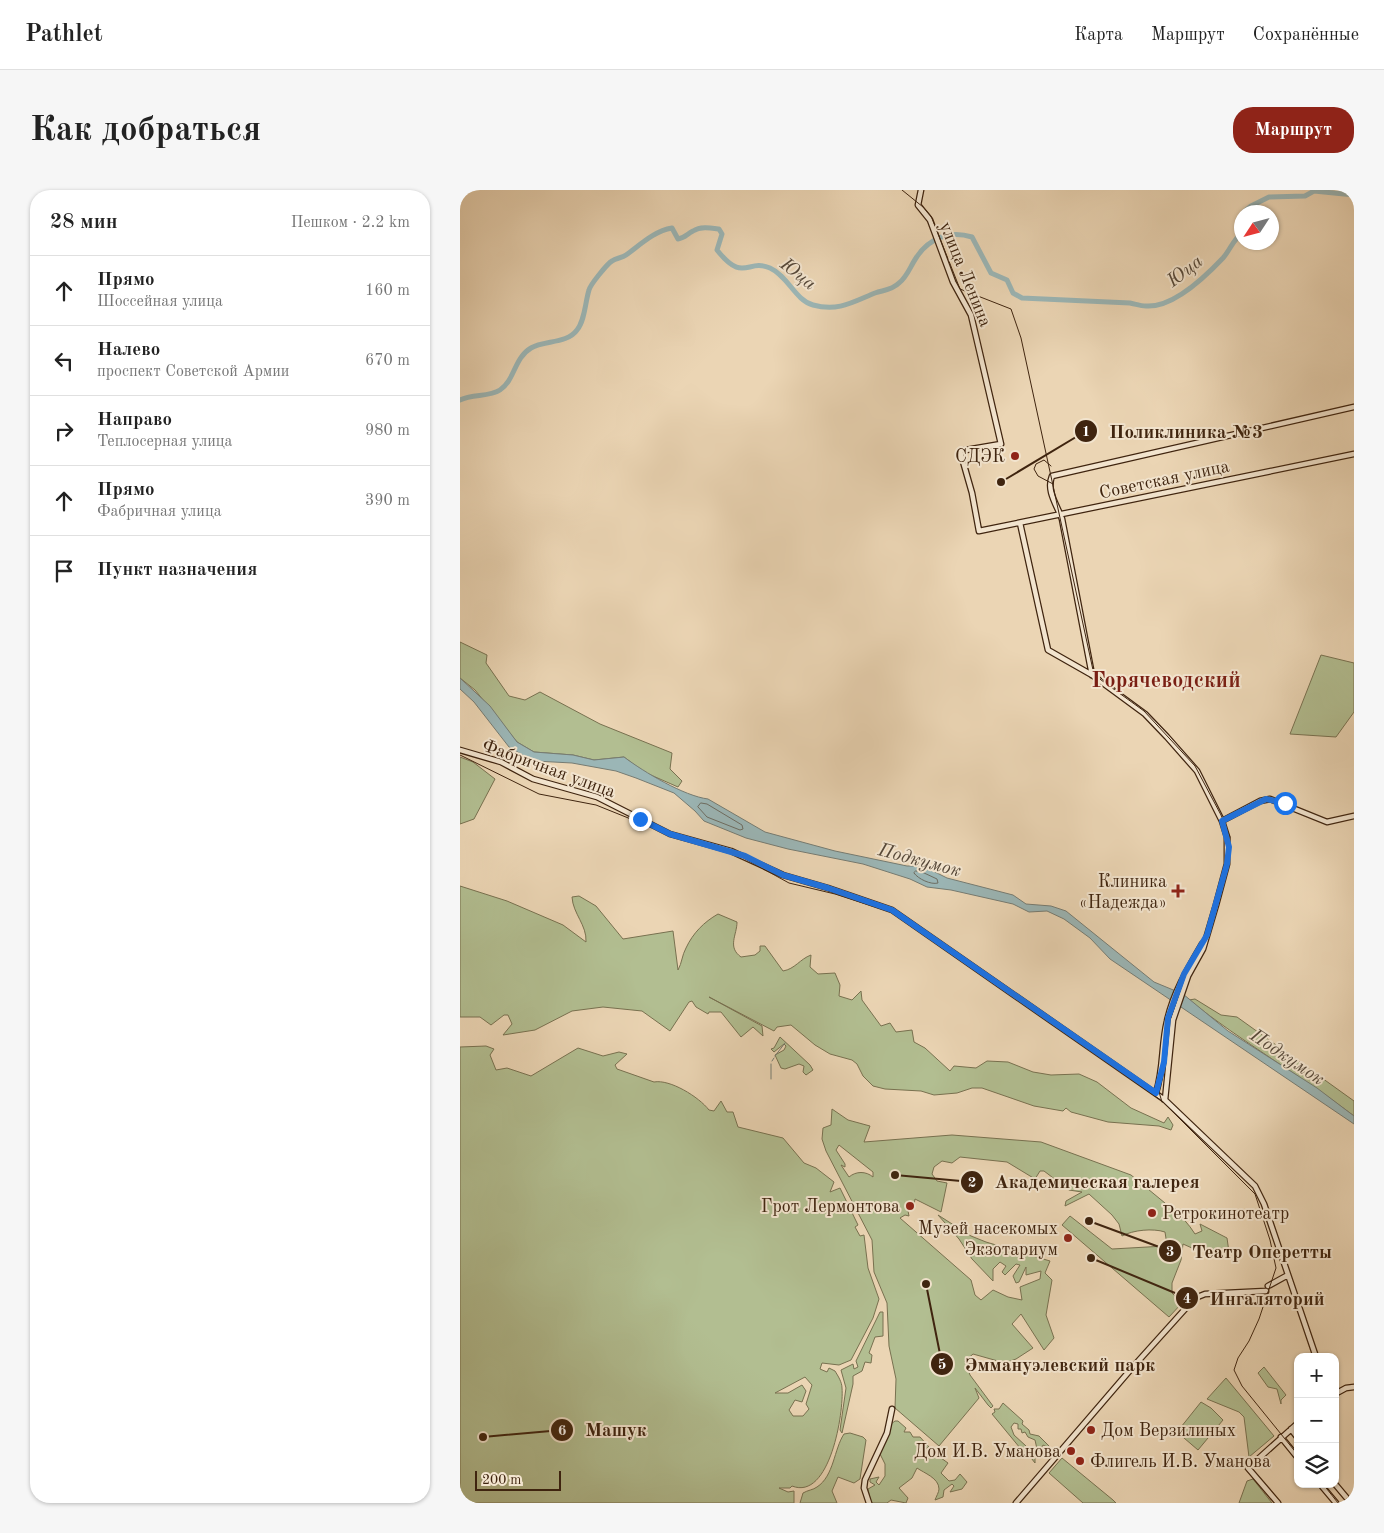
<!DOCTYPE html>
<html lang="ru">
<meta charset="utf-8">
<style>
body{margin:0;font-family:"Old Standard TT",serif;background:#f6f6f6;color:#222}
.controls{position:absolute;right:15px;bottom:15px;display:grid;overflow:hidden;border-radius:10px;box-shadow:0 1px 4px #0004}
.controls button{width:45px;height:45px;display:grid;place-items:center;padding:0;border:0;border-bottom:1px solid #e0e0e0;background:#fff;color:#222;font:25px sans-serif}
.compass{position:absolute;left:774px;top:15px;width:45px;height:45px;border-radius:50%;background:#fff;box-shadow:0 1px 4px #0004;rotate:234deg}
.scale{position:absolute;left:15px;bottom:12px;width:86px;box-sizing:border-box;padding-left:5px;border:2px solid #3f240f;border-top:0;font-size:14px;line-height:18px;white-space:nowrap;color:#3f240f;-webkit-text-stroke:4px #f2e4ce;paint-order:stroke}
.stop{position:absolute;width:15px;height:15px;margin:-11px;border:4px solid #1a73e8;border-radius:50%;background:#fff}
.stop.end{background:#1a73e8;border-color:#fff;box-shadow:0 1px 5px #0008}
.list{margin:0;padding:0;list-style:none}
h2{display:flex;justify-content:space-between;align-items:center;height:65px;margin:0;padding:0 20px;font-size:21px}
h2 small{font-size:16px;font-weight:400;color:#767676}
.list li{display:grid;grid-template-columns:32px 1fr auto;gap:15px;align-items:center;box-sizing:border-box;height:70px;padding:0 20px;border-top:1px solid #e0e0e0}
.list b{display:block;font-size:19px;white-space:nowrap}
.list p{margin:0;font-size:16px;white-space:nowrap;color:#767676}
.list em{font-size:16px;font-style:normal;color:#767676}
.icon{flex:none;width:28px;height:28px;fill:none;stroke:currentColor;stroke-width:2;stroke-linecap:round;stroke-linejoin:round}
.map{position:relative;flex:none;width:894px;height:1313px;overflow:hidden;border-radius:20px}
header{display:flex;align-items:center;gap:30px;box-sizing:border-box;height:70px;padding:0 25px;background:#fff;border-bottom:1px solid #e0e0e0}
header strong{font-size:24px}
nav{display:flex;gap:28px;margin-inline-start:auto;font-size:18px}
.intro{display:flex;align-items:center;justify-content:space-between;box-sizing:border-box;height:120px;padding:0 30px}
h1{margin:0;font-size:35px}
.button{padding:12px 22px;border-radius:20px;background:#8f2418;color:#fff;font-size:18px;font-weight:700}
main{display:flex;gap:30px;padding:0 30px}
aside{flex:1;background:#fff;border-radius:20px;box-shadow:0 1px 4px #0004}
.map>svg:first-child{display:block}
</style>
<header>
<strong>Pathlet</strong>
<nav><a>Карта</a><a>Маршрут</a><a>Сохранённые</a></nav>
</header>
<div class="intro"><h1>Как добраться</h1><a class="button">Маршрут</a></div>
<main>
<aside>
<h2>28 мин<small>Пешком · 2.2 km</small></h2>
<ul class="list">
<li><svg class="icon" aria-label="ahead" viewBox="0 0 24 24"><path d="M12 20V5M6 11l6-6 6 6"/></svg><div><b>Прямо</b><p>Шоссейная улица</p></div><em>160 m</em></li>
<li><svg class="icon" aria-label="left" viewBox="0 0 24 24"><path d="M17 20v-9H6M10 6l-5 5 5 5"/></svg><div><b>Налево</b><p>проспект Советской Армии</p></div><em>670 m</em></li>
<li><svg class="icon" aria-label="right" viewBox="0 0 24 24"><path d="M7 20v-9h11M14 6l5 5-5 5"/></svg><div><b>Направо</b><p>Теплосерная улица</p></div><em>980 m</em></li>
<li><svg class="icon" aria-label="ahead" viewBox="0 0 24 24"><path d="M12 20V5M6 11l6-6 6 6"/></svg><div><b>Прямо</b><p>Фабричная улица</p></div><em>390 m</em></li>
<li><svg class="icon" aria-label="arrive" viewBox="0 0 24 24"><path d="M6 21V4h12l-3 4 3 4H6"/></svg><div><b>Пункт назначения</b></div></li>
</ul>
</aside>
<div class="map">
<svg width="894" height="1313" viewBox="0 0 894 1313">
<rect width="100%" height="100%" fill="#ebd5b4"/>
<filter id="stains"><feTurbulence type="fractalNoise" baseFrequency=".004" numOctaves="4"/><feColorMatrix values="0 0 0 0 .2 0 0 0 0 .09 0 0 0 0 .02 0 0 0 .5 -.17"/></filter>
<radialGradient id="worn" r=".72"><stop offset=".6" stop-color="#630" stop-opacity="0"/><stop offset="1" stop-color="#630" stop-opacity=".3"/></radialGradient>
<path fill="#b2be91" stroke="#787150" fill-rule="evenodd" d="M0 452 27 465 26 473 49 506 65 510 80 502 140 534 212 563 210 579 222 591 218 597 184 582 164 567 134 570 113 565 74 562 57 552 15 500 0 488Z
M861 465 894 473V522L876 547 830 544Z
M0 567 13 572 35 589 14 629 0 634Z
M0 696 47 711 103 735 126 752C127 735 113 724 112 707L119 706 136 716 163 749 213 741 218 780C222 773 222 765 226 758 233 743 244 732 258 724L277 732C277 745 267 757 281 767L295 765 300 761V756H305L323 781C335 779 340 769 351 765L350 777 358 784 375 783 380 795 379 806 392 810 401 801 402 810 421 836 430 833 436 842 452 840 454 852 465 858 490 881 494 876 516 878 527 871 548 872 573 882 591 885 619 884 637 892 671 918 704 933 708 927 713 935 711 940 699 936 648 932 611 922 606 918 603 921 574 916 522 898H512L497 903 474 905 461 901 425 899 413 896 403 886 397 874 392 870 370 864 355 855 331 835 317 837 314 841 249 807 302 836 303 846 293 837 281 847 261 822H249L248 824 236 817 232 811 229 812 210 841 182 821 143 817 112 821 75 840 43 845 52 834 48 825H44L31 835 20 827H0Z
M735 809 761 825 777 827 894 911V926C840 885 782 852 729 810Z
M320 847 350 875 353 880 346 885 343 882 344 876 339 874 325 879 321 878 315 865 324 860 326 856 324 854 314 862 311 859 314 858Z
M26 856 34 859 30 865 36 880 47 878 71 886 118 858 143 866 159 862 167 864 155 875 157 879 194 892C210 889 239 907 249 920L254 921 261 911 267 922H273L278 937 323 948 344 973 356 978 374 992 370 1002 380 998 398 1035 395 1037 400 1046 404 1045 408 1078 419 1109 413 1128 391 1170 379 1175 362 1173 360 1179 367 1182 369 1178 375 1181C378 1186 382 1192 382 1198 384 1222 370 1311 332 1296L330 1298H319L328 1302 334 1301V1313H0V857ZM345 1187 352 1195 346 1214 349 1219 343 1226H333L329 1220 335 1210 342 1212 346 1201 342 1195 328 1203H315Z
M372 919 388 930 410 936 404 952 492 945 581 952 671 985 711 1018 714 1017C720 1026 729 1034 735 1044L742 1041 740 1034 767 1048 769 1062 758 1066 738 1057 732 1058 723 1054 721 1070 712 1093V1103L722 1113 709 1127 602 1035 610 1026 652 1059 705 1056 716 1058 707 1055 705 1042C693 1038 673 1040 662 1046L659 1034 652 1025 629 1004 605 1016 606 1011 622 1002 609 1000 584 981H580L575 989 547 972 500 967 492 973 482 971 474 977 472 984 477 991 487 993 481 1022 455 1009 454 1015 448 1021 449 1026 445 1025 440 1028 511 1090 515 1105 521 1110 533 1100 548 1107 562 1110 560 1097 580 1089 581 1081 566 1085V1077L559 1092 556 1093 553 1086 560 1075 556 1074 545 1085 542 1082 546 1076 540 1072 533 1079V1091L512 1069 499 1049 478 1025 511 1046 526 1052 590 1071 585 1083 592 1090 586 1125 594 1148 584 1160 561 1124 552 1134 573 1158 556 1169 545 1173 513 1164 505 1171 510 1185 533 1216 531 1218 528 1215 515 1198 519 1208 479 1256 435 1218 436 1189 429 1156 427 1113 414 1082 412 1050 366 961 362 949 363 938 371 935ZM379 955 413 982V987C406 981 396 981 389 987L381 975 385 977V974L376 960Z
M420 1122H423V1146L415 1147 409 1163 412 1165 411 1173 405 1172 402 1181 393 1186V1194L382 1243 380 1240 386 1198 381 1180 393 1174 394 1179 398 1177 396 1171Z
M804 1177 826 1205 821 1210V1214L817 1199 808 1197 798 1183Z
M766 1188 814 1246 789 1267 784 1227 779 1222 747 1209Z
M741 1212 751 1218 763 1230 738 1260 717 1242Z
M543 1213 563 1231 562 1234 569 1240 570 1244 579 1246 593 1260 583 1255 580 1261 577 1259 575 1250 568 1247 565 1242 562 1243 561 1239H558V1234L554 1233 551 1237 554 1245 566 1256V1259L571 1258 575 1261V1273L568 1264H565L532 1224 535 1222 534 1219H539Z
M435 1231H438L446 1238 444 1242H450L453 1247H460L469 1257 461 1261 457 1266 467 1270 474 1263 488 1273 481 1283 489 1291 495 1290 500 1284 507 1292 502 1299 490 1302 494 1296 492 1294 484 1300 483 1307 475 1310C476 1307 479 1302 479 1299 479 1288 464 1283 457 1278L452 1288 439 1298 448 1308 446 1313 431 1310 427 1313H411L408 1299 415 1295 410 1292V1289L419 1287 416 1292 419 1295 425 1286V1274L420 1264 431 1234Z
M390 1243 403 1247 406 1250 400 1289 394 1293 378 1287 372 1301 377 1313H340L343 1303C348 1300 353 1300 357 1297 374 1286 374 1259 384 1244Z
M602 1268 653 1310 656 1313H623L589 1283Z
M793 1289 812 1313H779L787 1291Z"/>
<path fill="#9bb6b6" stroke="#767c73" d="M0 488 30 516 57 552 74 562 113 565 134 570 164 567C184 582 224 606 248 609L305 642 375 661 447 676H463L487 688 553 705 566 714 591 716 606 721 694 792 723 804 768 841 857 898 894 926V934L650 769 630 748 604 729 587 721 569 722 553 714 491 700 467 697 450 689 403 674 328 659 286 648 244 631 235 621 214 603 176 588 156 581 112 573 75 571 66 567 49 557 14 512 0 499Z"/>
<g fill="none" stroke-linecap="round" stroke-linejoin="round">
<path stroke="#6d6d62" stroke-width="1" d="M241 613 247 614 282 635 283 639 280 640 247 627 238 617Z
M456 681 462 682 477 689 478 693C471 695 458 689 454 683Z"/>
<path stroke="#767c73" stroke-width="1" d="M315 866 325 853
M312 871 314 868
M311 889V874"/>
<path stroke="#9bb6b6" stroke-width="5" d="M784 22 791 16 809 7 845 6 854 1 894 5
M0 210C13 204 29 207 40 200 55 190 54 168 71 158 84 150 107 154 117 140 125 130 125 113 129 100 130 95 147 74 152 71 156 68 162 68 166 65 180 55 194 41 212 38L218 49C225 48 227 44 233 41 241 36 251 38 259 39L262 44 257 60C284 94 287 68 310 78 328 86 335 110 353 115 378 122 393 112 415 103 424 100 432 100 439 93 447 87 450 77 456 68 469 48 489 40 512 47L531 83 547 90 553 103 562 108 670 113C675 114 681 116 686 116 713 118 746 86 763 68 770 60 773 50 782 43"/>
<defs>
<path id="secondary" d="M461 0 458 15 470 30 493 92 511 125 541 254 500 261 512 303 519 341 894 264
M560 333 588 460 632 485 685 524 707 547 737 581 762 631 767 647V674L756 715 743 759 728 786 713 830 705 910
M632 485 602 329C597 315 586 301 592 286L894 217
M0 560 41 572 73 589 137 607 210 644 271 661 323 685 368 698 432 720 705 910 795 996 804 1014 856 1167
M762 631 800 611 810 609 867 632 894 626
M696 903C704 877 701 856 707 831 713 803 728 778 742 754
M808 1096 828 1085
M875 1204 886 1198 894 1197
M831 1239 838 1248
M821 1247 838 1268
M860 1294 876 1313
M875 1294 891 1313
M409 1313 404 1298 405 1290 427 1243 432 1219
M556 1313 672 1178 735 1108 745 1104 806 1101
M818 1313 788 1278 838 1233"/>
</defs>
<use href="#secondary" stroke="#3f240f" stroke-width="7"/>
<use href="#secondary" stroke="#f2e4ce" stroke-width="4.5"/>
<path stroke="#3f240f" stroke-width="1" d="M442 0 463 17 471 26 500 99 551 119 561 148 633 480 637 487 684 521 735 576 761 625 770 647 769 674 751 739 728 778 709 833 706 872 699 902 702 912
M591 276 584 270 576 274 574 279 578 286 593 294
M0 565 79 604 136 615 218 648 276 664 329 693 375 704 434 723 702 911 795 1004 810 1050 816 1078 799 1129 789 1151 778 1168 774 1180 782 1196 838 1265
M863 1294 878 1313"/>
</g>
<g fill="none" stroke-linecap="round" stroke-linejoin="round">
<path stroke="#1a73e8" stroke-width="6" d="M180 629 210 644 285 666 323 685 368 698 432 720 696 903 704 872 708 828 724 784 747 745 767 674 769 657 762 631 806 609 825 613"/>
</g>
<g fill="#8f2418" stroke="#f2e4ce" stroke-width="2">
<circle cx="555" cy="266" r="5"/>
<path d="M715.5 693.5h5v5h5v5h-5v5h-5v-5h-5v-5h5z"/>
<circle cx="450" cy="1016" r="5"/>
<circle cx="692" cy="1023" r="5"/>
<circle cx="608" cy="1048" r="5"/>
<circle cx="631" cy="1240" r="5"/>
<circle cx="611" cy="1261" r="5"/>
<circle cx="620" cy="1271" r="5"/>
</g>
<g text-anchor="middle" stroke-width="4" stroke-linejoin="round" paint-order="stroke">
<g font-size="18" fill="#3f240f" stroke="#f2e4ce">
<text transform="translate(506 84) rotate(68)" y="6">улица Ленина</text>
<text transform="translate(704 289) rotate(-12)" y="6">Советская улица</text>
<text transform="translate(89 578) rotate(20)" y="6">Фабричная улица</text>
</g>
<g font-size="18" fill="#3f240f" stroke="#f2e4ce" text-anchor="end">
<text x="545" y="272">СДЭК</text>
<text x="707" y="697">Клиника<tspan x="707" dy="21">«Надежда»</tspan></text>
<text x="440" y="1022">Грот Лермонтова</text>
<text x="702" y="1029" text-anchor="start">Ретрокинотеатр</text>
<text x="598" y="1044">Музей насекомых<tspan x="598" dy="21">Экзотариум</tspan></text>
<text x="641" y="1246" text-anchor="start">Дом Верзилиных</text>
<text x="601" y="1267">Дом И.В. Уманова</text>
<text x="630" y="1277" text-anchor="start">Флигель И.В. Уманова</text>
</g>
<g font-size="19" font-style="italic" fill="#564839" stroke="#f2e4ce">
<text transform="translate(724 80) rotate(-38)" y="7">Юца</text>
<text transform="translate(339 83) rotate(38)" y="7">Юца</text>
<text transform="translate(460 669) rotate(15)" y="7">Подкумок</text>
<text transform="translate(828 866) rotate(34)" y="7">Подкумок</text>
</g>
<g font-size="22" font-weight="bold" fill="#7a1f14" stroke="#f2e4ce">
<text x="706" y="497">Горячеводский</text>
</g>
</g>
<path fill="none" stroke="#3f240f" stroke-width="2" d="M541 292L626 241M435 985L512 992M629 1031L710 1061M631 1068L727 1108M466 1094L482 1174M23 1247L102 1240"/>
<g fill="#3f240f" stroke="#f2e4ce" stroke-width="2">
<circle cx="541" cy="292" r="5"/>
<circle cx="435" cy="985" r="5"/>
<circle cx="629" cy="1031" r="5"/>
<circle cx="631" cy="1068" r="5"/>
<circle cx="466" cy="1094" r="5"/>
<circle cx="23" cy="1247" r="5"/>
<circle cx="626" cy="241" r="12"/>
<circle cx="512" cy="992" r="12"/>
<circle cx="710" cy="1061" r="12"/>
<circle cx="727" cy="1108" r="12"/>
<circle cx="482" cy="1174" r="12"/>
<circle cx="102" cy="1240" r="12"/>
</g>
<g font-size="15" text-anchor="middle" font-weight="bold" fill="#fff">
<text x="626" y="246">1</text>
<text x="512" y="997">2</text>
<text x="710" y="1066">3</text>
<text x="727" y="1113">4</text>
<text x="482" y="1179">5</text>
<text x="102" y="1245">6</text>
</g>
<g font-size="19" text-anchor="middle" font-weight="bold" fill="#3f240f" stroke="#f2e4ce" stroke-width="4" stroke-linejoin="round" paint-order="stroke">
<text x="726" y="248">Поликлиника №3</text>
<text x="637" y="998">Академическая галерея</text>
<text x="802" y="1068">Театр Оперетты</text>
<text x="807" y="1115">Ингаляторий</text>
<text x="600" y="1181">Эммануэлевский парк</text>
<text x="156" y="1246">Машук</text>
</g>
<rect width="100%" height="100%" filter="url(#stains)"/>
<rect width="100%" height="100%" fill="url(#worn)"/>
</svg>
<div class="controls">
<button>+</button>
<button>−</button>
<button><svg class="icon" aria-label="layers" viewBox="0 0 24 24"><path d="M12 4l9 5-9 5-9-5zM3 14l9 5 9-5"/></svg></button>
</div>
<svg class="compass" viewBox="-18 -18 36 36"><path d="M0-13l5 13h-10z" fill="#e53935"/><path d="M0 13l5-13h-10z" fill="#767676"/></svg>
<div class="scale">200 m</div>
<div class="stop" style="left:825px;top:613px"></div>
<div class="stop end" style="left:180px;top:629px"></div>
</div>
</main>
